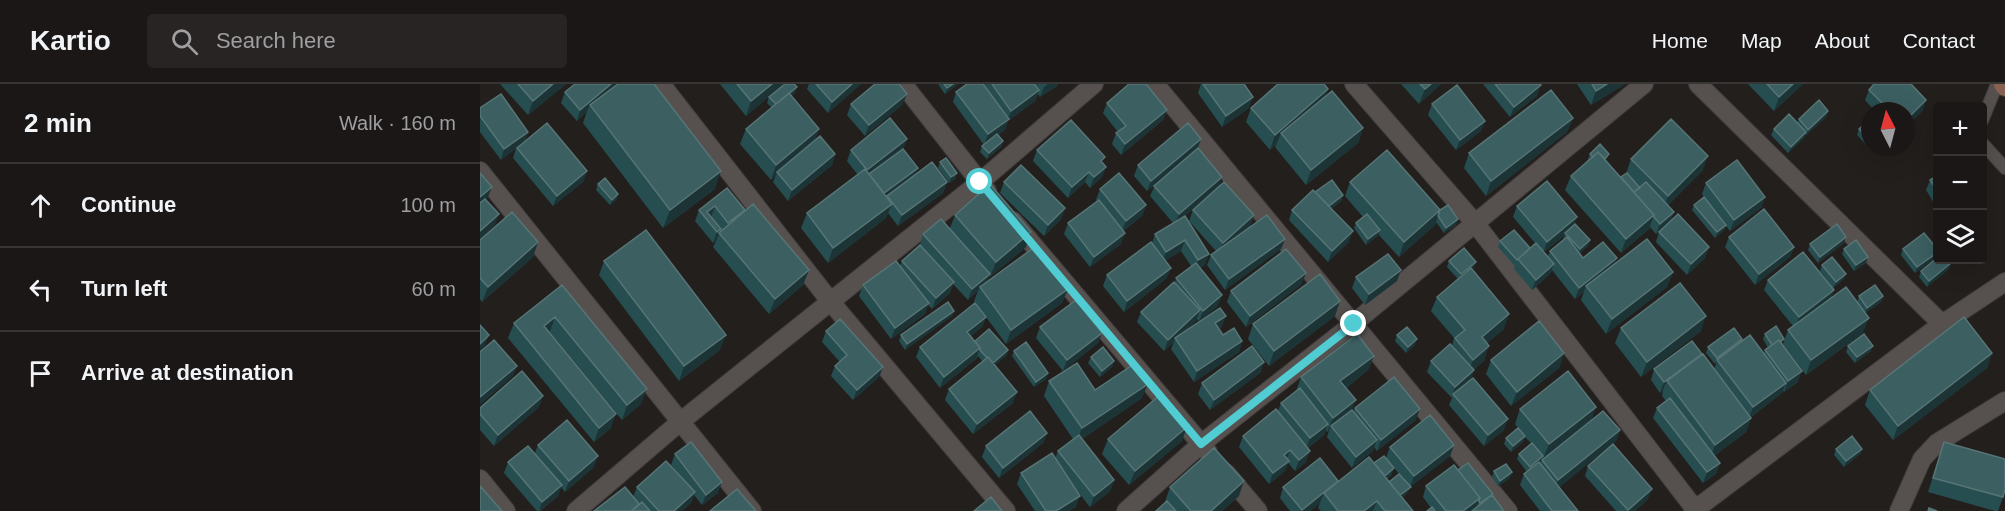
<!DOCTYPE html>
<meta charset="utf-8">
<style>
body{margin:0;font-family:Arial,sans-serif;background:#272423;color:#f1f3f6}
.controls{position:absolute;right:18px;top:18px;display:grid;overflow:hidden;border-radius:6px;box-shadow:0 6px 24px #0002}
.controls button{width:54px;height:54px;display:grid;place-items:center;padding:0;border:0;border-bottom:2px solid #383635;background:#1a1716;color:#f1f3f6;font:30px sans-serif}
.compass{position:absolute;left:1381px;top:18px;width:54px;height:54px;border-radius:50%;background:#1a1716;box-shadow:0 6px 24px #0002;rotate:354deg}
.stop{position:absolute;width:18px;height:18px;margin:-14px;border:4px solid #51ccd3;border-radius:50%;background:#fff}
.stop.end{background:#51ccd3;border-color:#fff;box-shadow:0 2px 6px #0008}
.list{margin:0;padding:0;list-style:none}
h2{display:flex;justify-content:space-between;align-items:center;height:78px;margin:0;padding:0 24px;font-size:26px}
h2 small{font-size:20px;font-weight:400;color:#9f9fa1}
.list li{display:grid;grid-template-columns:39px 1fr auto;gap:18px;align-items:center;box-sizing:border-box;height:84px;padding:0 24px;border-top:2px solid #383635}
.list b{display:block;font-size:22px;white-space:nowrap}
.list em{font-size:20px;font-style:normal;color:#9f9fa1}
.icon{flex:none;width:33px;height:33px;fill:none;stroke:currentColor;stroke-width:2;stroke-linecap:round;stroke-linejoin:round}
.map{position:relative;flex:none;width:1525px;height:427px;overflow:hidden}
header{display:flex;align-items:center;gap:36px;box-sizing:border-box;height:84px;padding:0 30px;background:#1a1716;border-bottom:2px solid #383635}
header strong{font-size:28px}
nav{display:flex;gap:33px;margin-inline-start:auto;font-size:21px}
.search{width:420px;height:54px;background:#272423;display:flex;align-items:center;gap:15px;box-sizing:border-box;padding:0 21px;border-radius:6px;color:#9f9fa1;font-size:22px}
main{display:flex}
aside{flex:1;background:#1a1716}
.map>svg:first-child{display:block}
</style>
<header>
<strong>Kartio</strong>
<div class="search"><svg class="icon" aria-label="search" viewBox="0 0 24 24"><circle cx="10" cy="10" r="6"/><path d="M15 15l6 6"/></svg>Search here</div>
<nav><a>Home</a><a>Map</a><a>About</a><a>Contact</a></nav>
</header>
<main>
<aside>
<h2>2 min<small>Walk · 160 m</small></h2>
<ul class="list">
<li><svg class="icon" aria-label="ahead" viewBox="0 0 24 24"><path d="M12 20V5M6 11l6-6 6 6"/></svg><div><b>Continue</b></div><em>100 m</em></li>
<li><svg class="icon" aria-label="left" viewBox="0 0 24 24"><path d="M17 20v-9H6M10 6l-5 5 5 5"/></svg><div><b>Turn left</b></div><em>60 m</em></li>
<li><svg class="icon" aria-label="arrive" viewBox="0 0 24 24"><path d="M6 21V4h12l-3 4 3 4H6"/></svg><div><b>Arrive at destination</b></div></li>
</ul>
</aside>
<div class="map">
<svg width="1525" height="427" viewBox="0 0 1525 427">
<rect width="100%" height="100%" fill="#231f1d"/>
<g fill="none" stroke-linecap="round" stroke-linejoin="round">
<defs>
<path id="lane" d="M1502 37 1517 0
M1502 59 1525 84"/>
<path id="street" d="M181 0 350 217 526 427
M423 0 507 107
M675 0 1028 427
M874 0 995 139 1215 425
M1218 0 1462 240
M0 87 272 427
M533 137 728 368
M746 389 778 427
M0 395 26 427
M96 427 200 338 500 98 614 0
M646 427 721 360 874 239 1164 0
M1213 427 1462 240 1525 198
M1419 427 1442 375 1457 359 1525 317"/>
<path id="secondary" d="M1523 0 1525 3"/>
</defs>
<use href="#lane" stroke="#3e3b3a" stroke-width="14"/>
<use href="#street" stroke="#3e3b3a" stroke-width="20"/>
<use href="#secondary" stroke="#3e3b3a" stroke-width="20"/>
<use href="#lane" stroke="#56514f" stroke-width="12"/>
<use href="#street" stroke="#56514f" stroke-width="18"/>
<use href="#secondary" stroke="#886150" stroke-width="18"/>
</g>
<path fill="#264e51" fill-rule="evenodd" d="M20 0H86L48 31Z
M95 0 235 105 183 144 103 39 107 27 97 37 81 19 85 8Z
M240 0H304L266 32Z
M329 0H381L348 29 327 5Z
M458 0H478L465 10Z
M487 0H578L577 2 560 13 558 10 555 17 528 37 525 46 518 51 523 57 521 63 507 75 500 68 502 62 504 61 473 18 476 8Z
M721 0H764L769 24 742 43 718 9Z
M921 0H961L939 20Z
M1003 0H1060L1057 12 1030 33Z
M1097 0H1145L1111 21Z
M1268 0H1323L1294 27Z
M848 5 845 13 883 44 878 59 826 101 795 63 797 59 790 66 766 38 771 24Z
M1389 6 1443 27H1395L1385 16Z
M315 9 311 12 335 56 355 70 352 81 308 117 293 98 296 91 291 96 260 60 266 45 292 24 287 19 289 13Z
M627 19 687 26 683 36 641 71 632 60 636 49 638 48 623 29Z
M371 20H423L385 52 367 31Z
M952 20 1005 37 1001 47 976 66 948 31Z
M0 24 48 48 45 57 107 87 103 98 73 122 33 74 36 64 21 76 0 48Z
M1348 27 1346 33 1326 51H1325L1324 54 1308 69 1291 51 1294 45 1317 39 1319 35Z
M1093 34 1087 48 1006 112 984 84 989 69Z
M1390 35V63H1394L1391 66 1377 51 1379 45Z
M427 55 423 65 435 91 467 98 463 109 418 142 408 129 406 134 348 179 321 144 327 129 378 91 367 77 371 66Z
M721 55 718 64 739 103 774 131 770 142 766 146 805 155 801 165 745 206 727 181 731 171 736 167 709 137 713 126 733 108 705 132 729 170 725 180 720 184 738 222 719 237 717 235 716 237 704 248 742 243 739 245 743 251 762 257 759 268 714 298 691 265 694 258 684 267 657 238 661 228 695 199 696 194 711 182 701 167 686 176 687 194 644 228 623 202 627 191 672 159 675 150 693 139 670 112 675 101 667 107 654 92 658 81Z
M557 66 623 79 626 83 622 93 610 104 605 98 588 114 553 77Z
M1110 70 1127 76V77L1141 93 1146 90 1151 75 1223 86 1188 121 1194 128 1190 138 1229 163 1225 174 1207 191 1176 158 1179 148 1176 150 1170 143 1169 145 1141 169 1085 106 1091 92 1108 76V75Z
M460 78 477 89 475 95 469 99 458 84Z
M1458 91V126L1446 106 1450 96Z
M524 98 585 124 581 135 564 152 520 109Z
M870 98 960 127 976 141 964 149 956 138 955 141 919 173 898 150V152L886 161 874 144 876 139 883 133 865 112Z
M1226 99 1282 123 1250 147 1246 142 1244 146 1235 154 1212 126 1214 121 1224 113 1222 110Z
M118 100 138 110 136 116 130 121 116 106Z
M247 104 265 126 329 186 323 201 289 230 233 163 236 157 233 159 215 137 219 126Z
M620 105 666 121 662 132 643 147 641 160 610 183 584 150 588 139 617 117 616 116Z
M835 108 863 111 861 117 851 125 869 158 848 178 809 136 812 126Z
M1037 122 1094 141 1110 156 1108 162 1100 169 1103 174H1137L1135 179 1193 188 1187 203 1126 250 1101 216 1104 208 1095 215 1072 186 1070 190 1052 206 1034 185 1035 181V182L1018 163 1020 157 1050 164 1055 159 1033 133ZM1085 151 1083 155 1084 156 1070 167 1068 172 1064 168Z
M475 131 546 163 510 193 509 191 507 197 588 205 582 219 526 260 506 233 502 243 491 252 495 257 528 266 526 272 515 281 533 319 493 350 465 316 469 305 503 278 498 272 496 275 460 304 436 273 440 263 495 219 494 217 498 207 488 216 473 200 470 209 452 225 448 221 445 230 411 255 379 212 383 201 420 182 422 177 440 161 443 150 470 144Z
M1249 153 1314 163 1310 173 1275 201 1245 163Z
M0 156 58 158 53 173 2 218 0 215Z
M1364 159 1338 179 1328 166 1330 160Z
M1364 165 1386 179 1374 187 1362 170Z
M1423 165 1458 166V170L1456 173 1435 189 1421 171Z
M124 177 240 266 199 297 119 191Z
M969 177 996 178 994 183 991 185 1024 245 1007 259 1004 277 994 285 990 297 1024 346 1004 362 969 321 972 314 947 288 951 277 972 261 974 254 951 227 957 213 978 195 967 183Z
M1342 181 1364 195 1353 204 1340 187Z
M1469 185 1447 203 1439 193 1441 187Z
M876 193 917 197 885 221 872 204Z
M1288 196 1354 206 1351 214 1377 218 1379 212H1403L1401 218 1385 229 1383 249 1326 291 1303 260 1308 246 1313 242 1284 206Z
M822 200 766 243 747 218 751 207Z
M82 201 161 320 142 336 70 248 131 344 114 358 28 254 34 239Z
M860 217 855 232 789 282 768 255 773 240Z
M474 227 472 232 425 266 419 257 421 251Z
M560 243 622 249 618 259 583 287 556 254Z
M1141 244 1221 247 1161 293 1135 259Z
M346 247 403 283 399 293 373 316 351 292 355 282 360 278 342 258Z
M1285 250 1302 260 1318 298 1304 308 1303 306 1302 309 1271 333V334L1266 348 1234 372 1240 379 1236 390 1223 399 1173 334 1177 324 1186 317 1182 312 1183 306 1180 309 1171 296 1174 285 1222 270 1221 272 1234 285 1237 278 1235 280 1226 269 1228 263 1260 259 1284 269 1285 266 1288 264 1283 255Z
M917 251 935 261 926 269 915 257Z
M1368 262 1391 267 1375 279 1366 268Z
M534 267 568 289 566 295 554 303 532 272Z
M1084 269 1079 284 1031 322 1006 290 1011 276Z
M1512 269 1507 284 1413 356 1385 321 1390 306Z
M894 272 888 286 866 304 872 326 873 328 875 324 936 336 897 367 894 363 893 367 872 384 847 353 849 347 847 348 846 346 844 351 828 364 826 378 815 387 808 379 805 387 789 400 759 363 763 352 798 327 801 319 816 307 821 293Z
M611 273 634 277 632 283 620 293 608 279Z
M784 278 780 289 730 326 718 310 722 299Z
M569 297 662 314 602 355 634 396 630 407 610 423 595 404 596 423 589 427H555L537 400 541 389 575 375 578 367 593 355 564 312Z
M59 323 14 362 0 346V324Z
M1116 323 1111 336 1140 346 1136 357 1079 403 1098 427H1060L1040 401 1044 390 1047 388 1037 375 1039 370 1051 359 1045 353 1043 358 1031 368 1024 360 1026 354 1038 344 1035 340 1040 325Z
M567 349 563 359 519 394 502 373 506 362Z
M628 355 702 357 649 401 622 370Z
M1464 358 1523 413 1518 427H1515L1448 408Z
M58 361 114 383 85 408 81 403 78 412 60 427H57L24 389 28 378 55 369Z
M974 361 970 372 931 402 928 408 922 414 933 427H841L838 424 840 419 830 427H810L800 414 803 403 858 397 894 379 912 390 907 395 910 398 919 390 906 374 910 363Z
M1356 365H1382L1380 370 1364 383 1354 371Z
M195 370 238 409 222 421 214 411 211 419 202 427H114L153 413 157 403 197 388 191 381Z
M1108 382 1168 415 1155 427H1136L1105 392Z
M978 386 1013 410 1012 411 1024 427H947L951 424 943 413 946 402Z
M1014 387 1030 394 1018 402 1012 393Z
M690 403 759 412 742 427H676L685 419V418Z"/>
<path fill="#1c3435" d="M73 0H86L48 31 53 17Z
M131 0H138L110 21 107 27 97 37 100 26Z
M292 0H304L266 32 271 17Z
M372 0H381L348 29 352 18Z
M473 0H478L465 10 467 4Z
M568 0H578L577 2 560 13 564 3Z
M951 0H961L939 20 945 5Z
M1127 0H1145L1111 21 1116 7Z
M1313 0H1323L1294 27 1299 13Z
M1061 1 1057 12 1030 33 1034 23Z
M317 3 315 9 294 27 296 21Z
M848 5 843 20 801 49 797 59 790 66 795 51Z
M559 6 555 17 528 37 525 46 504 61 508 50 528 35 531 27Z
M427 10 423 20 385 52 389 41Z
M773 13 769 24 742 43 746 32Z
M1446 16 1443 27 1426 43V36Z
M687 26 683 36 641 71 645 60Z
M1348 27 1346 33 1326 51 1328 46Z
M1093 34 1087 48 1006 112 1011 97Z
M1005 37 1001 47 976 66 980 56Z
M883 44 878 59 826 101 831 86Z
M339 45 334 60 297 88 296 91 291 96 296 81Z
M48 48 44 59 21 76 24 65Z
M1326 48 1324 54 1308 69 1311 63Z
M427 55 423 66 383 97 387 86Z
M721 55 717 66 667 107 671 97Z
M523 57 521 63 507 75 509 69Z
M355 70 352 81 308 117 312 106Z
M1228 72 1223 86 1183 126 1188 112Z
M626 83 622 93 610 104 614 93Z
M438 84 434 94 407 112 406 116 404 110Z
M107 87 103 98 73 122 77 112Z
M241 87 235 105 183 144 190 126Z
M609 88 605 98 588 114 592 103Z
M477 89 475 95 469 99 471 93Z
M742 93 739 104 695 141 699 130Z
M467 98 463 109 418 142 422 131Z
M12 103 6 118 0 123V113Z
M138 110 136 116 130 121 132 116Z
M863 111 861 117 843 131 845 125Z
M1285 113 1282 123 1250 147 1254 136Z
M412 120 406 134 348 179 353 164Z
M666 121 662 132 642 147 646 137Z
M235 122 231 133 227 128Z
M585 124 581 135 564 152 568 141Z
M960 126 955 141 919 173 924 158Z
M1194 128 1190 138 1176 150 1180 140Z
M19 130 15 141 0 155V147Z
M774 131 770 142 739 170 743 159Z
M1174 131 1169 145 1141 169 1146 155Z
M1097 133 1093 144 1063 169 1067 158Z
M978 135 976 141 964 149 966 144Z
M1246 141 1244 146 1235 154 1237 148Z
M241 145 236 157 233 159 237 148Z
M900 146 898 152 886 161 888 155Z
M873 147 869 158 848 178 852 167Z
M551 148 546 163 510 193 516 178Z
M645 149 641 160 610 183 614 173Z
M1366 153 1364 159 1338 179 1340 173Z
M805 155 801 165 745 206 749 195Z
M705 156 701 167 682 179 686 168Z
M1110 156 1108 162 1098 171 1100 165Z
M58 158 53 173 2 218 8 203Z
M1229 163 1225 174 1207 191 1211 180Z
M1314 163 1310 173 1275 201 1279 190Z
M1458 168 1456 173 1435 189 1437 183Z
M729 170 725 180 714 187 718 176Z
M1388 173 1386 179 1374 187 1376 181Z
M1137 174 1133 185 1106 202 1104 208 1095 215 1099 204Z
M996 178 994 183 979 196 981 190Z
M1471 179 1469 185 1447 203 1449 197Z
M1074 180 1070 190 1052 206 1056 196Z
M691 184 687 194 644 228 647 217Z
M329 186 323 201 289 230 295 215Z
M921 186 917 197 885 221 889 210Z
M1193 188 1187 203 1126 250 1132 235Z
M826 189 822 200 766 243 770 232Z
M510 190 506 201 500 203 498 207 488 216 492 205Z
M1366 190 1364 195 1353 204 1356 198Z
M474 198 470 209 452 225 456 214Z
M588 205 582 219 526 260 531 246Z
M1354 206 1350 216 1315 244 1319 233Z
M742 211 738 222 719 237 723 227Z
M1403 212 1401 218 1385 229 1387 224Z
M860 217 855 232 789 282 794 267Z
M449 219 445 230 411 255 415 244Z
M720 226 716 237 696 256 695 254 694 258 684 267 688 256Z
M474 227 472 232 425 266 427 260Z
M1029 230 1024 245 997 267 1002 253Z
M746 232 742 243 731 250 735 239Z
M1226 232 1221 247 1161 293 1167 278Z
M75 233 70 248 59 257 64 242Z
M506 233 502 243 483 258 487 248Z
M1389 234 1383 249 1326 291 1331 276Z
M622 249 618 259 583 287 587 276Z
M9 251 5 262 0 267V260Z
M246 251 240 266 199 297 204 282Z
M937 255 935 261 926 269 928 263Z
M1262 255 1260 260 1237 276 1235 280 1237 274Z
M762 257 759 268 714 298 717 287Z
M1009 262 1004 277 987 290 993 276Z
M1393 262 1391 267 1375 279 1377 273Z
M500 264 496 275 460 304 464 293Z
M528 266 526 272 510 286 512 280Z
M1084 269 1079 284 1031 322 1037 308Z
M1512 269 1507 284 1413 356 1418 342Z
M1222 270 1218 281 1187 297 1183 306 1180 309 1184 298Z
M894 272 888 286 855 312 860 297Z
M634 277 632 283 620 293 622 287Z
M784 278 780 289 730 326 734 316Z
M37 282 33 292 0 321V313Z
M403 283 399 293 373 316 377 306Z
M994 286 990 297 973 310 971 314 975 303Z
M1322 287 1318 298 1304 308 1308 297Z
M568 289 566 295 554 303 556 298Z
M1306 299 1302 309 1269 334 1273 323Z
M668 300 662 314 596 359 602 344Z
M167 305 161 320 142 336 147 321Z
M537 308 533 319 493 350 497 340Z
M63 312 59 323 14 362 18 351Z
M876 316 870 331 851 342 849 347 847 348 853 334Z
M1116 323 1111 337 1063 375 1069 360Z
M940 325 936 336 897 367 901 356Z
M136 330 131 344 114 358 119 344Z
M1271 334 1266 348 1230 375 1235 361Z
M1028 335 1024 346 1004 362 1008 351Z
M848 340 844 351 826 365 830 354Z
M707 343 702 357 649 401 655 387Z
M1140 346 1136 357 1075 407 1078 396Z
M567 349 563 359 519 394 523 384Z
M1045 352 1043 358 1031 368 1033 362Z
M897 356 893 367 872 384 876 373Z
M974 361 970 372 930 403 934 392Z
M1382 365 1380 370 1364 383 1366 377Z
M810 366 806 377 804 371Z
M830 367 826 378 815 387 819 376Z
M118 372 114 383 85 408 89 397Z
M1063 372 1061 378 1048 389 1050 383Z
M809 377 805 387 789 400 793 389Z
M1240 379 1236 390 1223 399 1227 388Z
M914 384 912 390 901 399 904 393Z
M1032 388 1030 394 1018 402 1020 397Z
M634 396 630 407 610 423 614 412Z
M764 397 759 412 742 427H731Z
M858 397 844 409 840 419 830 427H821Z
M242 398 238 409 222 421 226 411Z
M82 401 78 412 59 427 62 418Z
M931 403 928 408 917 418 919 412Z
M1172 405 1168 415 1155 427H1148Z
M215 408 211 419 202 427H194Z
M600 412 596 423 589 427H576Z
M1000 414 996 424 993 427H983Z
M897 417 893 427H884Z"/>
<path fill="#3c5f61" stroke="#587576" stroke-width="1.5" d="M38 0H73L53 17Z
M95 0H131L100 26 85 8Z
M138 0H174L241 87 190 126 110 21Z
M257 0H292L271 17Z
M305 0H314L317 3 296 20 289 13Z
M336 0H372L352 18Z
M395 0H419L427 10 389 41 371 20Z
M464 0H473L467 4Z
M487 0H503L529 35 508 50 476 8Z
M512 0H554L559 6 531 27Z
M649 0H666L687 26 645 60 636 49 646 42 627 19Z
M723 0H764L773 13 746 32Z
M798 0H844L848 5 795 51 771 24Z
M940 0H951L945 5Z
M1015 0H1060L1061 1 1034 23Z
M1112 0H1127L1116 7Z
M1287 0H1313L1299 13Z
M1394 0H1431L1446 16 1426 36V27H1410L1389 6Z
M977 1 1005 37 980 56 952 20Z
M1071 6 1093 34 1011 97 989 69Z
M852 7 883 44 831 86 801 49Z
M309 9 339 45 296 81 266 45Z
M21 10 48 48 24 65 0 32V24Z
M1339 16 1348 27 1328 46 1319 35Z
M1309 30 1326 48 1311 63 1294 45Z
M410 34 427 55 387 86 371 66Z
M1191 35 1228 72 1188 112 1151 75Z
M1390 35V57L1379 45Z
M591 36 625 73 621 77 626 83 614 93 609 88 592 103 557 66Z
M67 39 107 87 77 112 37 64Z
M708 39 721 55 671 97 658 81Z
M517 50 523 57 509 69 502 62Z
M340 52 355 70 312 106 297 88Z
M1120 60 1129 70 1125 75 1118 68 1113 73 1110 70Z
M718 64 742 93 699 130 674 102Z
M423 65 438 84 404 109 389 90Z
M907 66 960 126 924 158 870 98Z
M1118 68 1174 131 1146 155 1091 92Z
M466 74 477 89 471 93 460 78Z
M1257 76 1285 113 1254 136 1226 99Z
M452 78 467 98 422 131 407 112Z
M541 81 585 124 568 141 524 98Z
M385 85 412 120 353 164 327 129Z
M0 89 12 103 0 113Z
M639 89 666 121 646 137 620 105Z
M1147 89 1160 104 1154 108 1141 93Z
M1458 91V108L1450 96Z
M125 94 138 110 132 116 118 100Z
M852 96 863 111 849 122 835 108Z
M1067 97 1097 133 1067 158 1037 122Z
M744 98 774 131 743 159 713 126Z
M1166 98 1194 128 1180 140 1173 132 1174 131 1154 108Z
M510 100 551 148 516 178 475 131Z
M247 104 265 126 248 139 235 122 227 128 241 145 237 148 219 126Z
M833 106 873 147 852 167 812 126Z
M1224 113 1246 141 1237 148 1214 121Z
M5 115 19 130 0 147V119Z
M619 116 645 149 614 173 588 139Z
M273 120 329 186 295 215 239 149Z
M968 121 978 135 966 144 958 132 960 126Z
M1284 125 1314 163 1279 190 1249 153Z
M32 128 58 158 8 203 0 194V156Z
M887 130 900 146 888 155 876 139Z
M1198 130 1229 163 1211 180 1179 148Z
M787 131 805 155 749 195 731 171Z
M705 132 729 170 718 176 705 156 686 168 675 150Z
M461 135 510 190 492 205 443 150Z
M1095 140 1110 156 1100 165 1085 149Z
M1357 140 1366 153 1340 173 1330 160Z
M166 146 246 251 204 282 124 177Z
M1034 146 1050 164 1037 176 1020 157Z
M1444 149 1458 166V168L1437 183 1423 165Z
M1087 153 1103 174 1123 158 1137 174 1099 204 1070 167Z
M1167 155 1193 188 1132 235 1106 202Z
M1376 156 1388 173 1376 181 1364 165Z
M671 158 691 184 647 217 627 191Z
M1056 159 1074 180 1056 196 1038 175Z
M440 161 474 198 456 214 422 177Z
M556 162 588 205 531 246 500 203Z
M984 164 996 178 981 190 969 177Z
M806 165 826 189 770 232 751 207Z
M1323 168 1354 206 1319 233 1288 196Z
M908 170 921 186 889 210 876 193Z
M1352 173 1366 190 1356 198 1342 181Z
M1458 173V176H1468L1471 179 1449 197 1441 187Z
M416 177 449 219 415 244 383 201Z
M716 179 742 211 723 227 696 194Z
M991 184 1029 230 1002 253 1009 262 993 276 975 254 985 246 957 213Z
M840 190 860 217 794 267 773 240Z
M694 198 720 226 688 256 661 228Z
M1200 199 1226 232 1167 278 1141 244Z
M82 201 167 305 147 321 75 233 64 242 136 330 119 344 34 239Z
M1395 201 1403 212 1387 224 1379 212Z
M1366 203 1389 234 1331 276 1308 246Z
M596 216 622 249 587 276 560 243Z
M468 218 474 227 427 260 421 251Z
M495 219 506 233 487 248 500 264 464 293 440 263Z
M740 224 746 232 735 239 743 251 754 244 762 257 717 287 695 254Z
M1484 233 1512 269 1418 342 1390 306Z
M360 235 403 283 377 306 355 282 367 271 346 247Z
M1059 237 1084 269 1037 308 1011 276Z
M0 241 9 251 0 260Z
M1296 242 1304 255 1300 258 1299 256 1292 261 1285 250Z
M927 243 937 255 928 263 917 251Z
M1254 244 1262 255 1237 274 1228 263Z
M509 245 528 266 513 279 508 273 507 274 500 266V264L495 257Z
M877 250 894 272 860 297 876 316 853 334 821 293Z
M1384 250 1393 262 1377 273 1368 262Z
M1270 251 1306 299 1273 323 1237 276Z
M14 256 37 282 0 313V268Z
M1299 256 1322 287 1308 297 1285 266Z
M1212 257 1222 270 1184 298 1174 285Z
M546 258 568 289 556 298 534 267Z
M970 260 994 286 975 303 951 277Z
M772 262 784 278 734 316 722 299Z
M623 263 634 277 622 287 611 273Z
M1223 270 1271 334 1235 361 1187 297Z
M508 273 537 308 497 340 469 305Z
M597 279 615 306 654 280 668 300 602 344 569 297Z
M42 287 63 312 18 351 0 330V324Z
M1088 287 1116 323 1069 360 1040 325Z
M914 293 940 325 901 356 875 324Z
M993 294 1028 335 1008 351 973 310Z
M820 304 848 340 830 354 801 319Z
M680 311 707 343 655 387 628 355Z
M1190 314 1240 379 1227 388 1177 324Z
M796 325 830 367 819 376 810 366 804 371 809 377 793 389 763 352Z
M872 326 897 356 876 373 851 342Z
M550 327 567 349 523 384 506 362Z
M1123 327 1140 346 1078 396 1062 376Z
M950 331 974 361 934 392 910 363Z
M87 336 118 372 89 397 58 361Z
M1038 344 1045 352 1033 362 1026 354Z
M599 351 634 396 614 412 578 367Z
M1372 352 1382 365 1366 377 1356 365Z
M211 358 242 398 226 411 195 370Z
M1464 358 1525 375V405L1523 413 1453 394Z
M1052 359 1063 372 1050 383 1039 370Z
M1133 360 1172 405 1148 426 1108 382Z
M48 362 82 401 62 418 28 378Z
M734 364 764 397 731 427H711L690 403Z
M572 369 600 412 576 427H566L541 389Z
M904 372 914 384 905 392 894 379Z
M889 373 933 427H905L897 417 884 427H858L844 409Z
M840 374 858 397 822 426 803 403Z
M186 377 215 408 194 427H179L157 403Z
M1059 378 1098 427H1072L1044 390Z
M988 379 1013 410 1000 419 999 417 1000 414 978 386Z
M1026 380 1032 388 1020 397 1014 387Z
M974 381 1000 414 983 427H966L946 402Z
M919 390 931 403 920 411 909 398Z
M0 402 22 427H0Z
M145 403 159 420 151 427H114Z
M257 405 276 427H230Z
M1012 411 1024 427H992Z
M511 413 522 427H494Z
M687 417 696 427H676Z
M162 418 170 427H152Z
M952 423 955 427H947Z
M1449 424 1457 427H1448Z"/>
<g fill="none" stroke-linecap="round" stroke-linejoin="round">
<path stroke="#51ccd3" stroke-width="8" d="M500 98 721 360 874 240"/>
</g>
</svg>
<div class="controls">
<button>+</button>
<button>−</button>
<button><svg class="icon" aria-label="layers" viewBox="0 0 24 24"><path d="M12 4l9 5-9 5-9-5zM3 14l9 5 9-5"/></svg></button>
</div>
<svg class="compass" viewBox="-18 -18 36 36"><path d="M0-13l5 13h-10z" fill="#e53935"/><path d="M0 13l5-13h-10z" fill="#9f9fa1"/></svg>
<div class="stop" style="left:500px;top:98px"></div>
<div class="stop end" style="left:874px;top:240px"></div>
</div>
</main>
